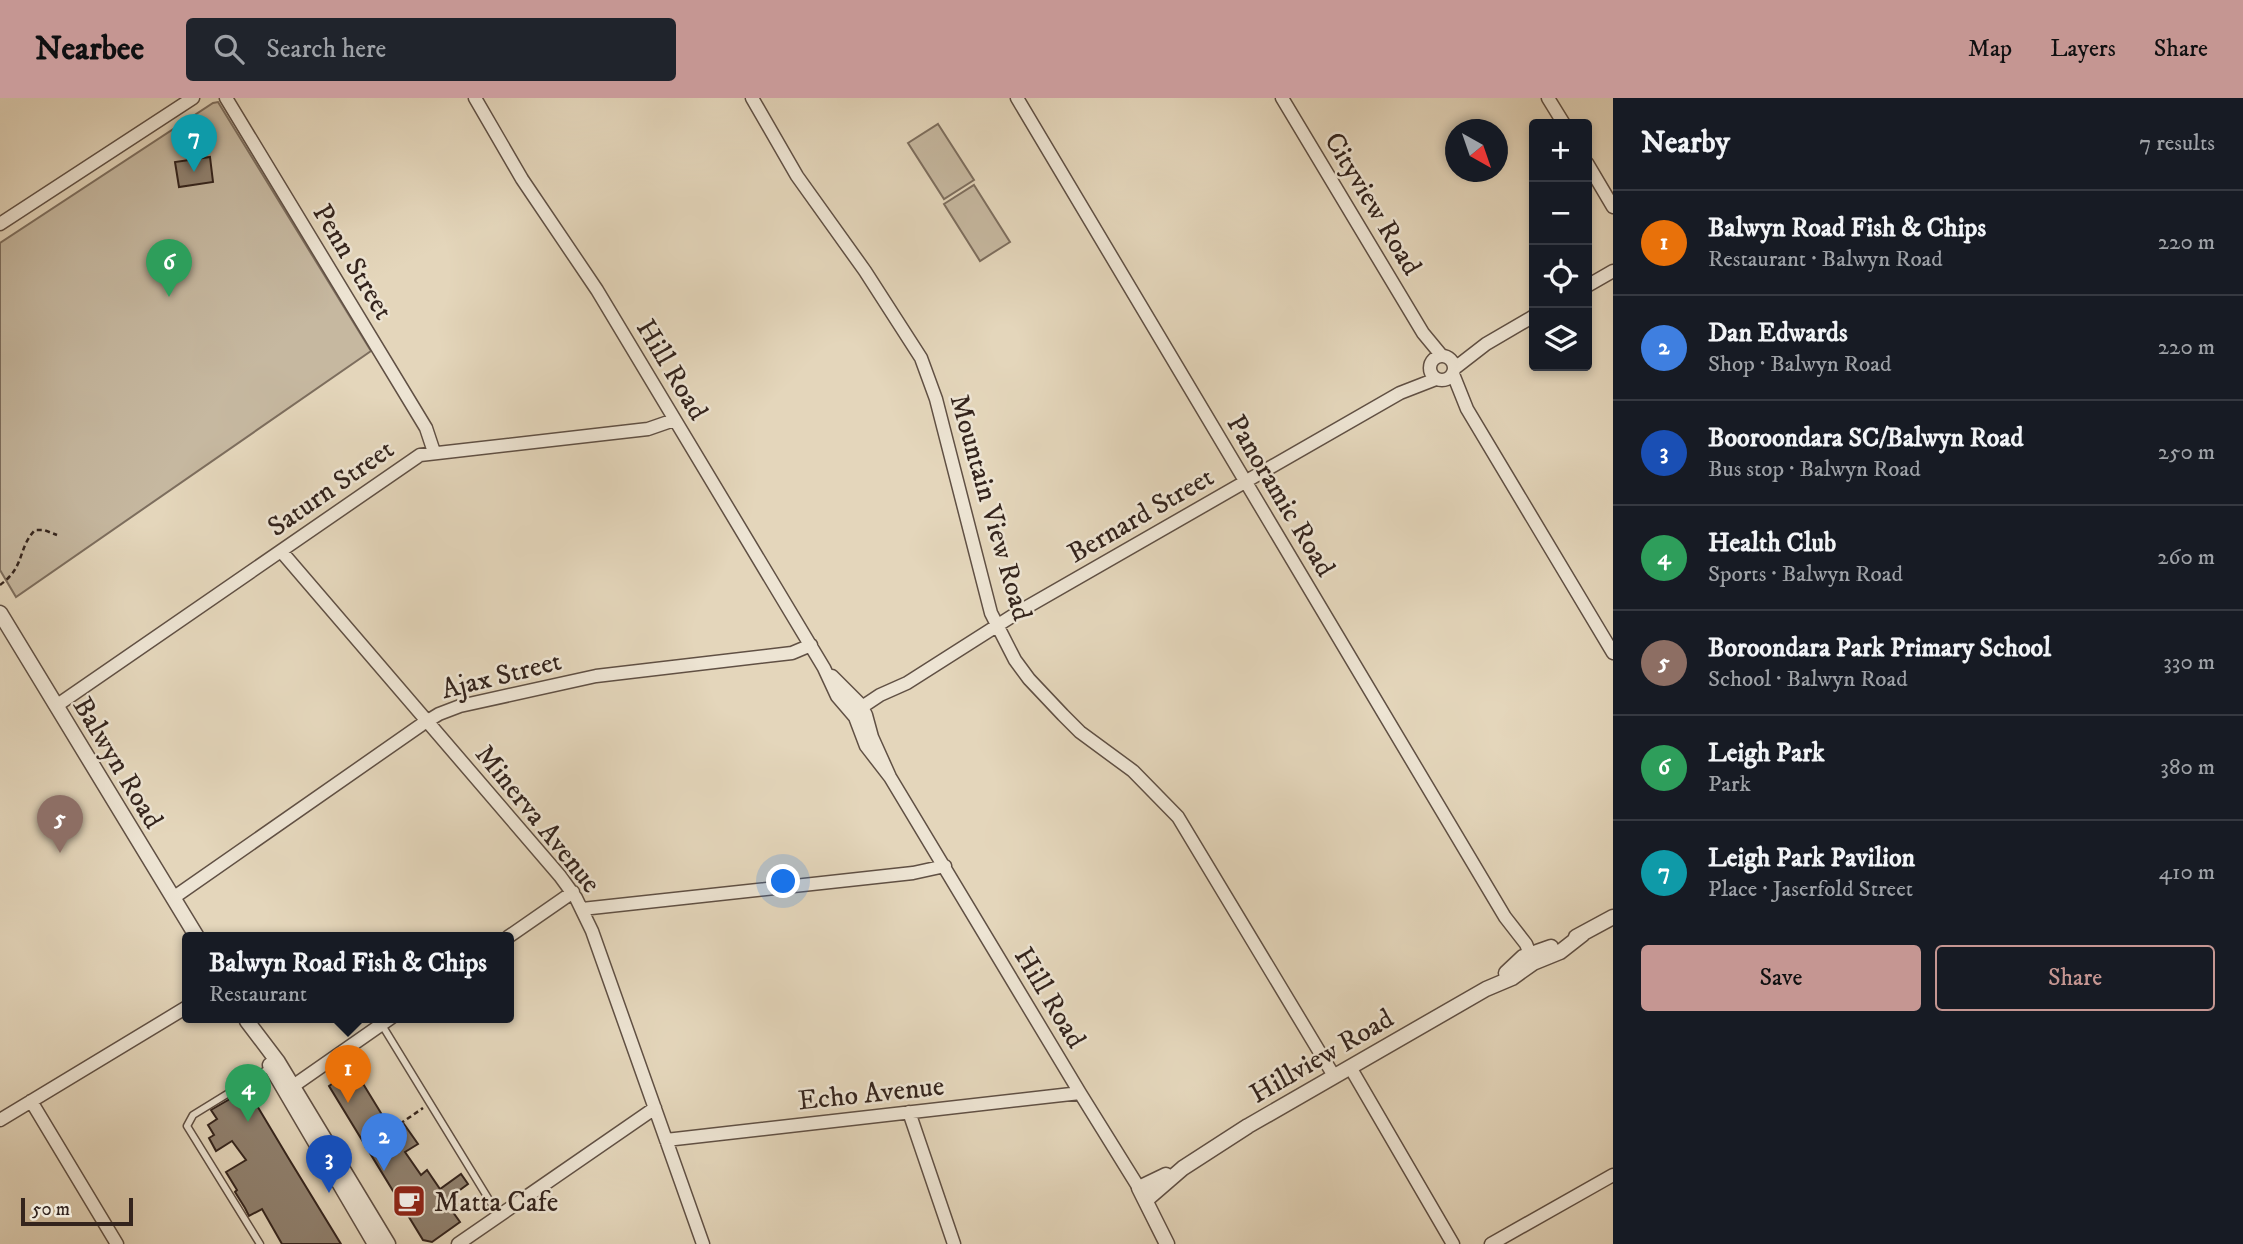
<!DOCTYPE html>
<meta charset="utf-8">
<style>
body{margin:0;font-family:"IM FELL DW Pica",serif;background:#20242c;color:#f1f3f6}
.controls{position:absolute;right:21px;top:21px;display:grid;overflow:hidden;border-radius:7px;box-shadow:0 4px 10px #0003}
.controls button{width:63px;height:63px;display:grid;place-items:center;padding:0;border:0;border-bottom:2px solid #363941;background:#171b24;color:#f1f3f6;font:35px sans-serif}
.compass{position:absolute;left:1445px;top:21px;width:63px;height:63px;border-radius:50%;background:#171b24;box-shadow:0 4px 10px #0003;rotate:140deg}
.scale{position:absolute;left:21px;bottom:18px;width:112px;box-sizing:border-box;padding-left:7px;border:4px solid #34241d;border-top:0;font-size:19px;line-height:24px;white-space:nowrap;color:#34241d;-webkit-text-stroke:5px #ede4d3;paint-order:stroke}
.you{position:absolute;left:784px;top:784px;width:24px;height:24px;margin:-18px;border:5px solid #fff;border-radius:50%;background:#1a73e8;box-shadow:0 0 0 10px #1a73e833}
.badge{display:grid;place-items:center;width:46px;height:46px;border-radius:50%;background:#c59692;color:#fff;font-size:23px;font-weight:700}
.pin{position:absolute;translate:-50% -58px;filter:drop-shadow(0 2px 4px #0008)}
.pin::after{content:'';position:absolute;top:37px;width:24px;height:21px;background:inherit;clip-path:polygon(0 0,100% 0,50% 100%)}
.popup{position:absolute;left:182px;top:834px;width:332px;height:91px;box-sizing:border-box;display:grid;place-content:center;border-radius:7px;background:#171b24;filter:drop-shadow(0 2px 5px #0005);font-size:23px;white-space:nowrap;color:#9ea1a6}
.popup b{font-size:26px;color:#f1f3f6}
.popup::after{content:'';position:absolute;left:50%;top:100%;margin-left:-14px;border:14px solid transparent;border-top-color:#171b24}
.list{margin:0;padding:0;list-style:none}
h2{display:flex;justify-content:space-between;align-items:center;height:91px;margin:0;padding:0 28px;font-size:30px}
h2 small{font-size:23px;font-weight:400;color:#9ea1a6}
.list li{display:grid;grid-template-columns:46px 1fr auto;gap:21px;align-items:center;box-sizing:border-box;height:105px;padding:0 28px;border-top:2px solid #363941}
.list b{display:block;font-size:26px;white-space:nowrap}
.list p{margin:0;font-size:23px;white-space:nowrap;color:#9ea1a6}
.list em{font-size:23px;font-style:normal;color:#9ea1a6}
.actions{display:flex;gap:14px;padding:21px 28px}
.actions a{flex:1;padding:16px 0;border:2px solid #c59692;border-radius:7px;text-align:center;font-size:24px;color:#c59692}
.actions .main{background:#c59692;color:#111}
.icon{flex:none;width:38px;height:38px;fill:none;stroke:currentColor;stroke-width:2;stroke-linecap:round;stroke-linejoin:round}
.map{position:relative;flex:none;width:1613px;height:1146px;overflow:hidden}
header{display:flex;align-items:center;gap:42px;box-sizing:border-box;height:98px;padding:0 35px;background:#c59692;color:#111}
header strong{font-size:33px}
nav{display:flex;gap:38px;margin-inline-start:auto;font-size:24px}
.search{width:490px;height:63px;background:#20242c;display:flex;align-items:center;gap:18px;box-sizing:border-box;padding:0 24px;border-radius:7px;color:#9ea1a6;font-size:26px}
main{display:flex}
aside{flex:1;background:#171b24}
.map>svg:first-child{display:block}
</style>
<header>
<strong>Nearbee</strong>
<div class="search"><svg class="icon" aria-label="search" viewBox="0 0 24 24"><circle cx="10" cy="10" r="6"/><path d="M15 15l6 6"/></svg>Search here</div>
<nav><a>Map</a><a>Layers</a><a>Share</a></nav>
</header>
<main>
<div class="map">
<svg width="1613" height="1146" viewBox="0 0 1613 1146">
<rect width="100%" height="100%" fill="#e4d6bb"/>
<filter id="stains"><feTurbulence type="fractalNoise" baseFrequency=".00286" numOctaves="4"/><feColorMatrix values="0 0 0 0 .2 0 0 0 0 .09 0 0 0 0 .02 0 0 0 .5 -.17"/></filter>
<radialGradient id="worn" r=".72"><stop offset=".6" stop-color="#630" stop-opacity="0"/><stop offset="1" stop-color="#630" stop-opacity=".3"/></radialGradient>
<path fill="#c6b8a0" stroke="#7d6e5e" stroke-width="2" d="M218 4 371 253 16 499 0 472V145L213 5Z
M938 26 974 82 944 101 908 45Z
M974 87 1010 144 980 163 944 106Z"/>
<path fill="#90816f" stroke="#34241d" stroke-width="2" d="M210 59 213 84 179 89 175 64Z
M354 971 384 1020 386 1018 395 1032 404 1026 418 1046 405 1054 421 1077 427 1072 440 1091 461 1076 468 1086 445 1103 460 1124 432 1144 423 1142 329 988Z
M247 991 289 1061 341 1146H282L262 1111 249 1118 245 1110 235 1094 237 1092 226 1074 246 1062 232 1043 216 1053 209 1040 214 1037 208 1027 217 1021 211 1012Z"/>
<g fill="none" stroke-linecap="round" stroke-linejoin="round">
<defs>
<path id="service" d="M382 927 499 1118
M260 1146 187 1028 193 1017 271 969"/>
<path id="minor" d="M226 0 426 330 434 354
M475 0 522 81 597 192 824 570 837 598 855 619 866 648 890 679
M752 0 797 78 865 173 921 260 936 301 991 515 1015 562 1029 581 1063 617 1080 634 1133 673 1178 719 1334 978
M1017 0 1505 819 1526 846 1533 864
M1282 0 1423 235 1442 258
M1548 0 1564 26
M1587 65 1613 109
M0 126 193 0
M1587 188 1613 173
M1430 270a12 12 0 1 1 24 0a12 12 0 1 1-24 0Z
M1455 270 1486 246 1534 218
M1453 276 1467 311 1613 555
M281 453 560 778 576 800 592 833 703 1146
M832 578 861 607 866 617 872 639 890 679 1080 995 1139 1090
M56 608 420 357 648 331 674 322
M855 619 862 609 880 597 907 585 1020 513 1400 295 1436 281
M173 800 421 627 439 616 460 608 596 578 792 555 811 547
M582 811 913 775 945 768
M508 839 573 794
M1350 969 1453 1146
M286 993 392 919
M31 1003 117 1146
M909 1014 954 1146
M0 1022 187 909
M666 1042 1080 995
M458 1146 655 1010
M1491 1146 1613 1077"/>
<path id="tertiary" d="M0 515 197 839
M1576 839 1613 819
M1506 875 1523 859 1551 849
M247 923 278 964 388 1146
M270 967 375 1146
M1166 1077 1139 1090 1167 1146
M1146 1102 1183 1070 1248 1028 1486 891 1512 880 1533 865 1560 854 1583 836"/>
</defs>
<use href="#service" stroke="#605044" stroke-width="9"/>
<use href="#minor" stroke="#605044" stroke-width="15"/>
<use href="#tertiary" stroke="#605044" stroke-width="17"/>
<path stroke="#34241d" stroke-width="2.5" stroke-dasharray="5 3.5" stroke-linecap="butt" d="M0 487C26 468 17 451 35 432H44L57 437
M365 1050 423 1010"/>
<use href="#service" stroke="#ede4d3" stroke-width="6"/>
<use href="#minor" stroke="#ede4d3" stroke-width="12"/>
<use href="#tertiary" stroke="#ede4d3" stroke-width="14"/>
</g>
<defs>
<symbol id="cafe-square" viewBox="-11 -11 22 22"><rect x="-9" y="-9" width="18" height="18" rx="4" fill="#8f2418" stroke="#ede4d3"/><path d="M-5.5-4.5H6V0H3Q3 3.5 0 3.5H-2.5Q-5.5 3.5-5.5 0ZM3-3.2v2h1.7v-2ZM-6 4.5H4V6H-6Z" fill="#fff"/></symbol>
</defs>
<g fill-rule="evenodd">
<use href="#cafe-square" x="390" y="1084" width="38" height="38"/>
</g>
<g text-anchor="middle" stroke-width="5" stroke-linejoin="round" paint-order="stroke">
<g font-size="28" fill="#34241d" stroke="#ede4d3">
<text transform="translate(1374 105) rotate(59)" y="10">Cityview Road</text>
<text transform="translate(354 163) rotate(59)" y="10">Penn Street</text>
<text transform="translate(673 271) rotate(59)" y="10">Hill Road</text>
<text transform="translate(330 389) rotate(-35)" y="10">Saturn Street</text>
<text transform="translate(1282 397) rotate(59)" y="10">Panoramic Road</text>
<text transform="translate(992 409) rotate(74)" y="10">Mountain View Road</text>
<text transform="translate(1140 416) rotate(-30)" y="10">Bernard Street</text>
<text transform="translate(501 576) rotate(-14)" y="10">Ajax Street</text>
<text transform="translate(119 664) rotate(59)" y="10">Balwyn Road</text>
<text transform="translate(539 720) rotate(51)" y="10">Minerva Avenue</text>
<text transform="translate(1051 899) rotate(59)" y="10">Hill Road</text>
<text transform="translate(1321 957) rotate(-30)" y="10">Hillview Road</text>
<text transform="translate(871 994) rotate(-6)" y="10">Echo Avenue</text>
</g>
<g font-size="28" fill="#34241d" stroke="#ede4d3" text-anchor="start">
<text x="434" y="1113">Matta Cafe</text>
</g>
</g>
<rect width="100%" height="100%" filter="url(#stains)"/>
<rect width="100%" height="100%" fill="url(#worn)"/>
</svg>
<div class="controls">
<button>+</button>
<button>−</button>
<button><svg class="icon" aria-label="locate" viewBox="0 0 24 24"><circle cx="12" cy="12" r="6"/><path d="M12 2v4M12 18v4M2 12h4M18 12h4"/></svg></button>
<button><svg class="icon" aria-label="layers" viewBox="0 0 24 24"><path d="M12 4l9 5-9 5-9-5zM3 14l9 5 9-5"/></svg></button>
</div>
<svg class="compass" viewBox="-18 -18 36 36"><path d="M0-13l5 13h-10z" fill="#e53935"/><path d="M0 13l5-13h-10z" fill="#9ea1a6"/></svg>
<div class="scale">50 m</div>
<div class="you"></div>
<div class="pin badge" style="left:348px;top:1005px;background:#e8710a">1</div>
<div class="popup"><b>Balwyn Road Fish &amp; Chips</b>Restaurant</div>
<div class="pin badge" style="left:384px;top:1073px;background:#3f7fe0">2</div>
<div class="pin badge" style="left:329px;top:1095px;background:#1a4fb4">3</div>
<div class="pin badge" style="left:248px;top:1024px;background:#2e9e5b">4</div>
<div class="pin badge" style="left:60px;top:755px;background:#8d6e63">5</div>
<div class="pin badge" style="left:169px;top:199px;background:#2e9e5b">6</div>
<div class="pin badge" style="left:194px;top:74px;background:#0f9aa8">7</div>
</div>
<aside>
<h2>Nearby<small>7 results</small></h2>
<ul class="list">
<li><span class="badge" style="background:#e8710a">1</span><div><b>Balwyn Road Fish &amp; Chips</b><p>Restaurant · Balwyn Road</p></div><em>220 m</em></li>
<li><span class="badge" style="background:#3f7fe0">2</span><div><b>Dan Edwards</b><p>Shop · Balwyn Road</p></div><em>220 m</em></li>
<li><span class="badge" style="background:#1a4fb4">3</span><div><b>Booroondara SC/Balwyn Road</b><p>Bus stop · Balwyn Road</p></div><em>250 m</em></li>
<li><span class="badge" style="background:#2e9e5b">4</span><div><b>Health Club</b><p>Sports · Balwyn Road</p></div><em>260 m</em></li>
<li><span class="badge" style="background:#8d6e63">5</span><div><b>Boroondara Park Primary School</b><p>School · Balwyn Road</p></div><em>330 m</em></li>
<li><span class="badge" style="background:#2e9e5b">6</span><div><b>Leigh Park</b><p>Park</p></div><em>380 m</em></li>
<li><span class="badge" style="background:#0f9aa8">7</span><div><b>Leigh Park Pavilion</b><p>Place · Jaserfold Street</p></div><em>410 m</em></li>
</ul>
<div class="actions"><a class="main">Save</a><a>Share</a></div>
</aside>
</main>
